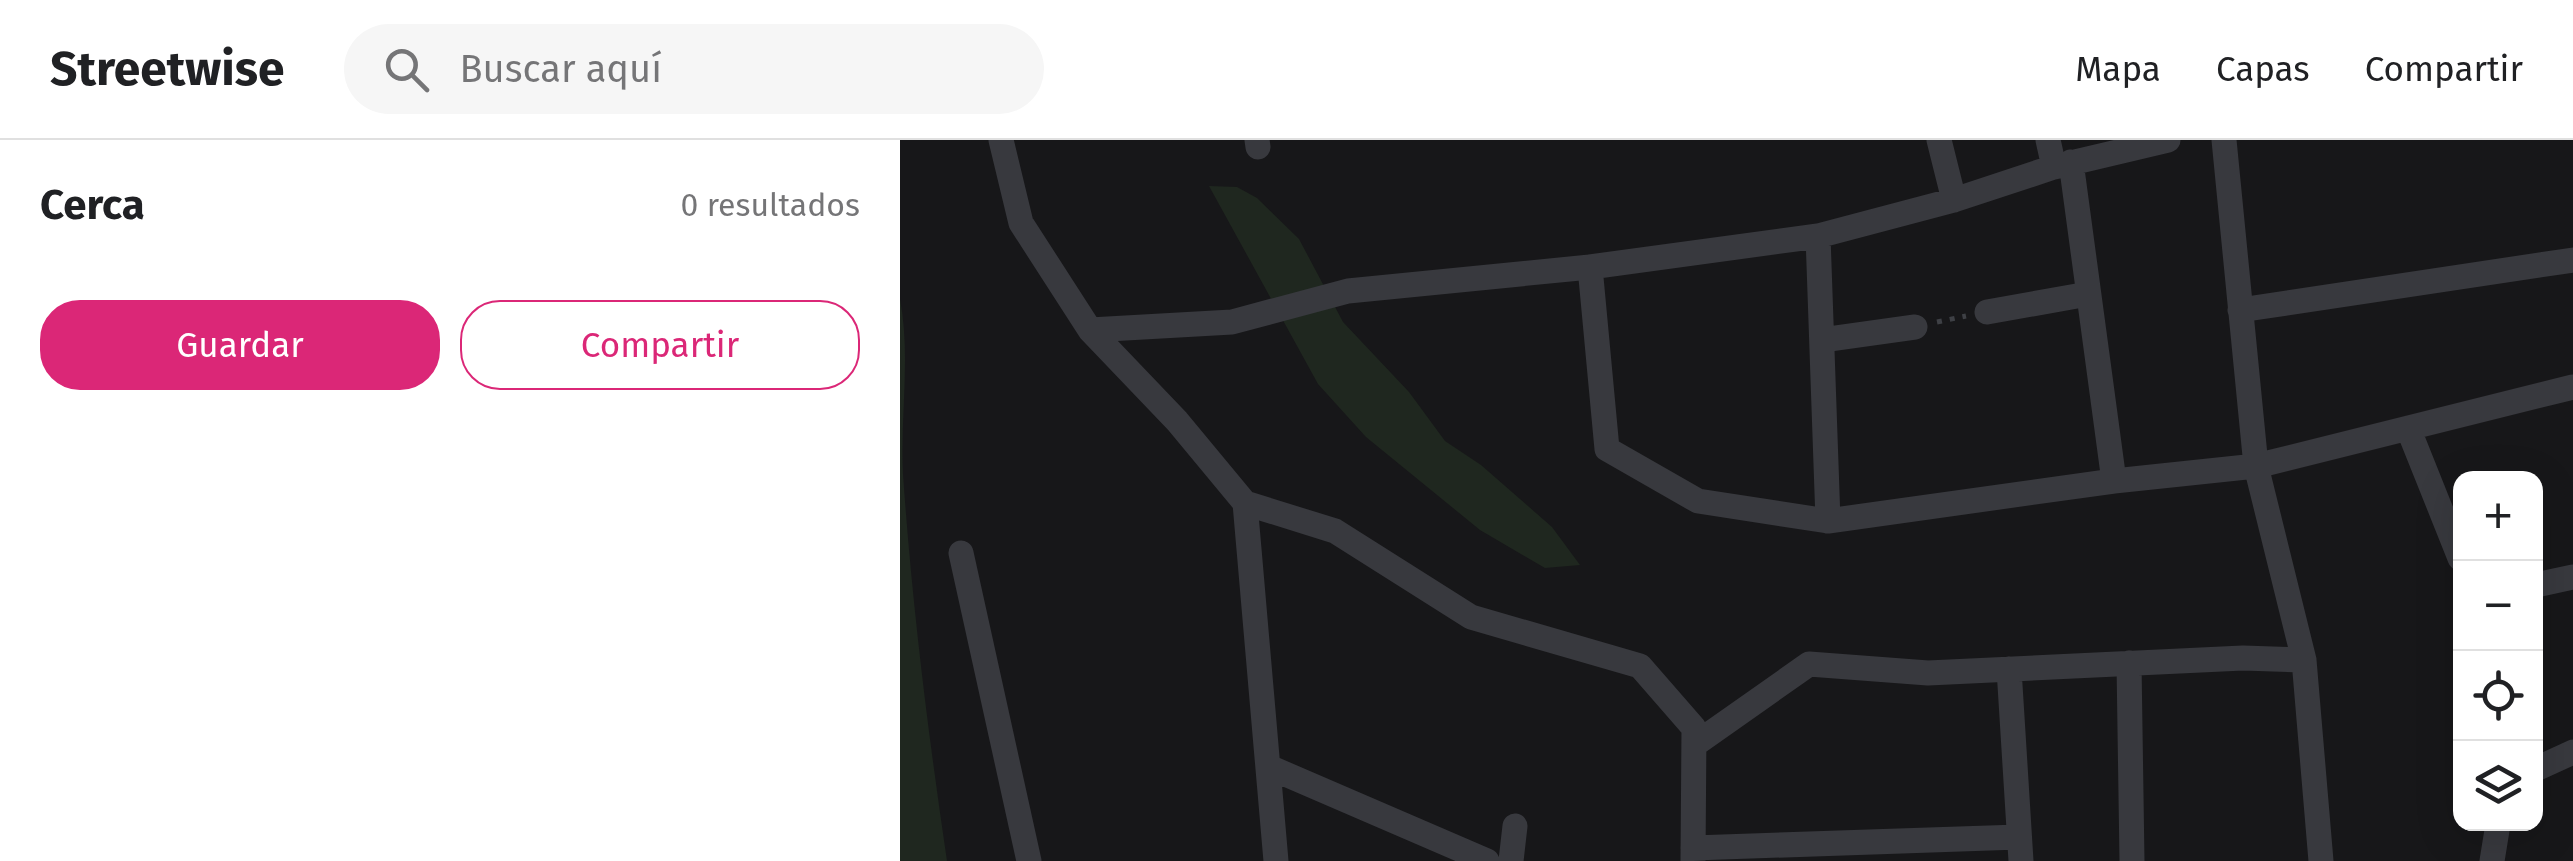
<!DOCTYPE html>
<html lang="es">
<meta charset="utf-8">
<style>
body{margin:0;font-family:"Fira Sans",sans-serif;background:#f6f6f6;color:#202124}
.controls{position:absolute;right:30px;bottom:30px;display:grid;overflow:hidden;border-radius:20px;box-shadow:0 10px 40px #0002}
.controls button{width:90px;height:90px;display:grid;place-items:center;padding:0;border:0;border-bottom:2px solid #e0e0e0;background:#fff;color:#202124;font:50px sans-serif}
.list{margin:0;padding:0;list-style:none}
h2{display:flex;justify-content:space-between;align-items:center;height:130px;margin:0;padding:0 40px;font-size:42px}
h2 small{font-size:32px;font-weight:400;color:#757577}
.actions{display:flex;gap:20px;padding:30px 40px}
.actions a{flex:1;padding:22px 0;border:2px solid #db2777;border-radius:40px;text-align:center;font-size:35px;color:#db2777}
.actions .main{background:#db2777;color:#fff}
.icon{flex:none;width:55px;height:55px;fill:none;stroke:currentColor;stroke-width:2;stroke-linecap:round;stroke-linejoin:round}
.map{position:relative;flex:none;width:1673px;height:721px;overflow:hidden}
header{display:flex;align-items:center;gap:60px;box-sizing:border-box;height:140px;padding:0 50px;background:#fff;border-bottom:2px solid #e0e0e0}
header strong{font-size:48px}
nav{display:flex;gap:55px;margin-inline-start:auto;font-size:35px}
.search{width:700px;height:90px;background:#f6f6f6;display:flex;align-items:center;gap:25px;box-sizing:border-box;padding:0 35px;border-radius:55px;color:#757577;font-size:38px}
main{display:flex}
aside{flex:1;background:#fff}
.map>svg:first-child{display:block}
</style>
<header>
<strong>Streetwise</strong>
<div class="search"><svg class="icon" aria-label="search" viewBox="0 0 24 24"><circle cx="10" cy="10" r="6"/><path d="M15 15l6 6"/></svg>Buscar aquí</div>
<nav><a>Mapa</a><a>Capas</a><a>Compartir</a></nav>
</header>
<main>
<aside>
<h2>Cerca<small>0 resultados</small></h2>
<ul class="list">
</ul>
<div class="actions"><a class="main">Guardar</a><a>Compartir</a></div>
</aside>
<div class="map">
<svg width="1673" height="721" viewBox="0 0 1673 721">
<rect width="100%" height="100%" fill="#171719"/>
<path fill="#1f271f" d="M309 46 337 47 357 58 399 99 443 182 509 252 545 301 581 325 652 387 680 425 645 428 580 390 466 297 418 244Z
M0 159C11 217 0 276 3 334 12 464 28 592 47 721H0Z"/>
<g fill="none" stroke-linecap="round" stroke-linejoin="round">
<path stroke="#3e4045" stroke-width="5" stroke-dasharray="5 8" stroke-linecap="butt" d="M1037 182 1066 176"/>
<path stroke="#38393e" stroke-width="25" d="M101 0 121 83 190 190 277 281 345 363 376 721
M357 0 358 7
M1039 0 1054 60
M1148 0 1154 27
M1324 0 1356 326 1404 520 1421 721
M1171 22 1214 341
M918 96 928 381
M690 127 918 96 1054 60 1154 27 1268 0
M1340 170 1673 120
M1087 172 1188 154
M190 190 332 182 448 151 690 127 707 309 798 361 928 381 1214 341 1356 326 1673 247
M922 200 1015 187
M1508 288 1560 418
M345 363 435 391 571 477 740 526 794 588 793 721
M61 413 129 721
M1636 445 1673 437
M1229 523 1232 721
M1109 529 1121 721
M794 605 909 524 1028 533 1343 518 1404 520
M369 627 587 721
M1636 629 1673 612
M793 708 1119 697
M611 721 615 686
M1592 721 1598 684"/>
</g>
</svg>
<div class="controls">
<button>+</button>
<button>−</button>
<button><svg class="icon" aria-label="locate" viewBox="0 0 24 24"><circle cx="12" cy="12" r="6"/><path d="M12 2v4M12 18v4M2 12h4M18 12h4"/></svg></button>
<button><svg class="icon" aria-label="layers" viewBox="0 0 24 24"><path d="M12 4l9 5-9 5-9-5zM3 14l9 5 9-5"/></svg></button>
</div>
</div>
</main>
